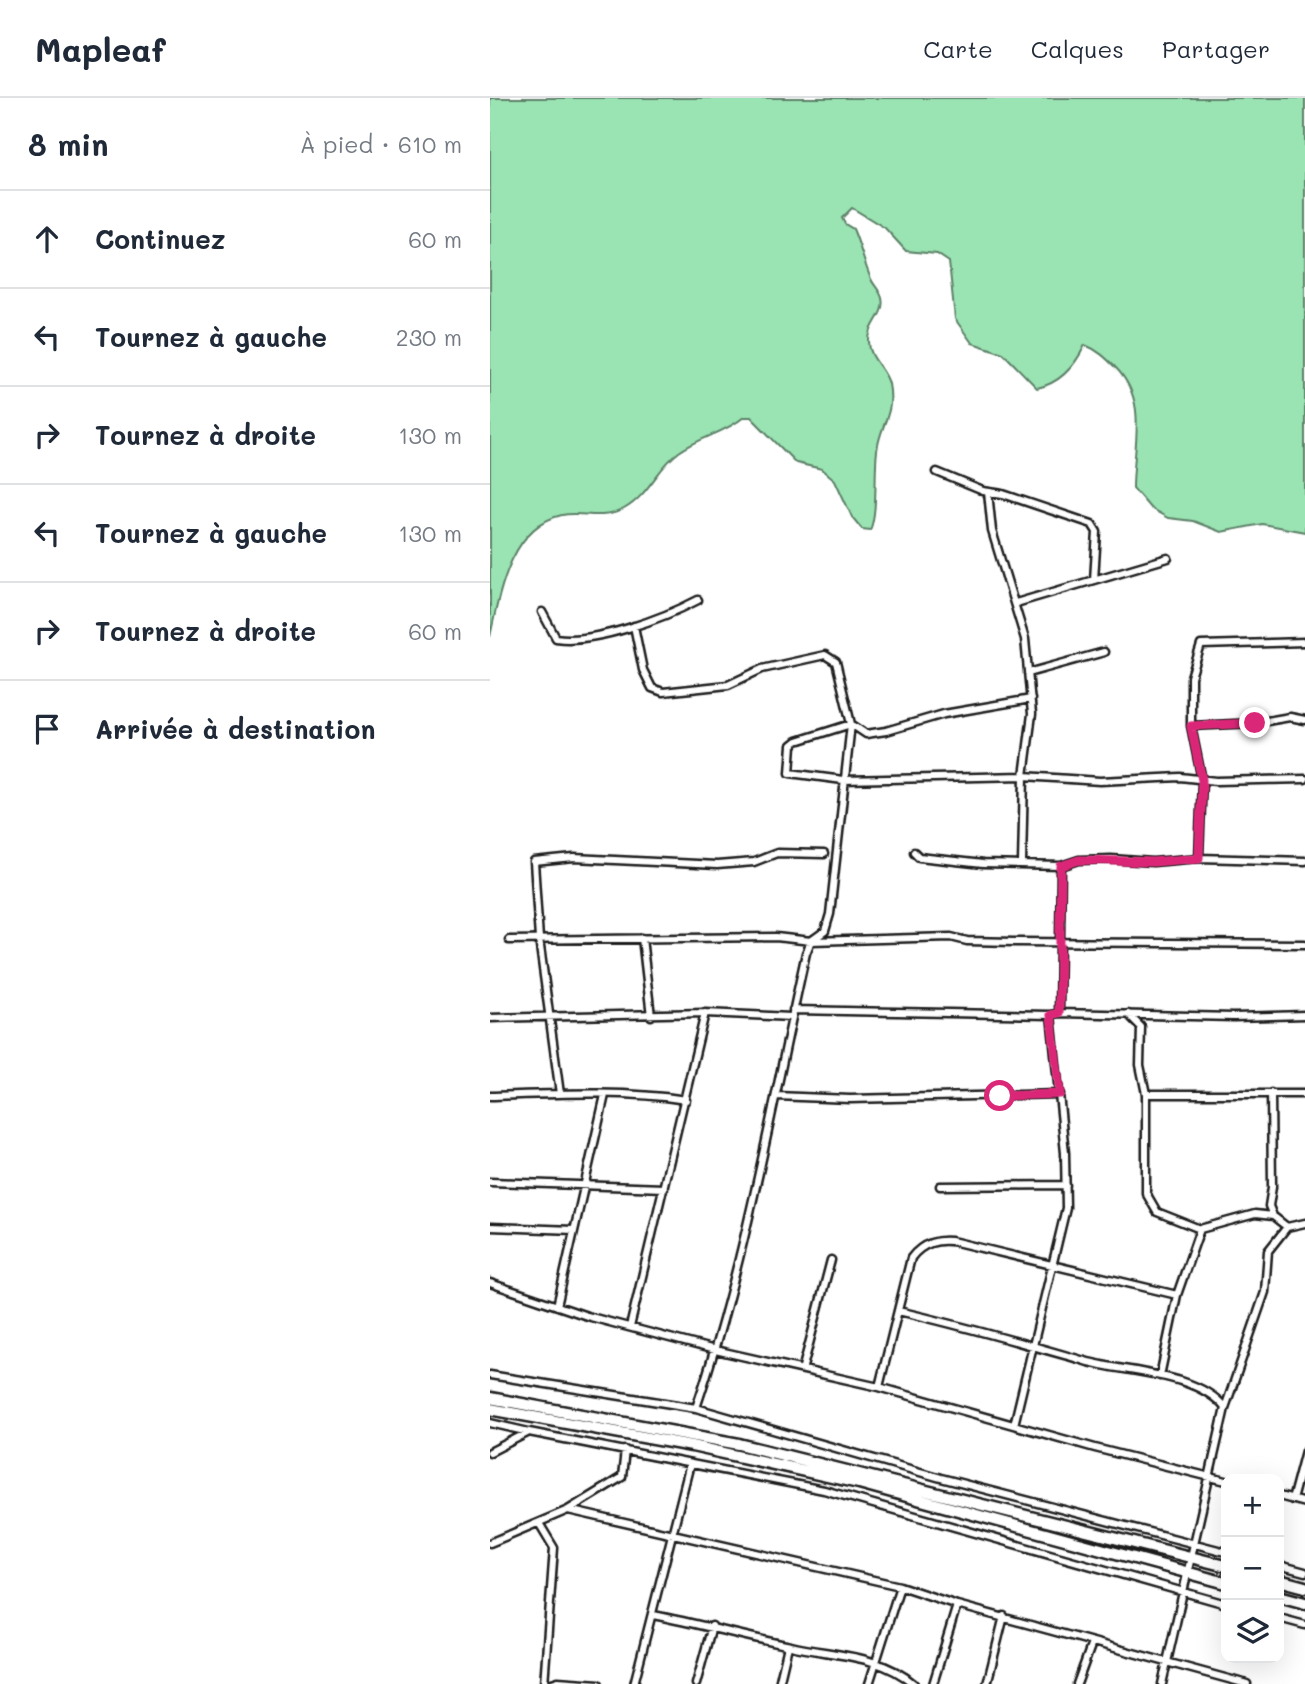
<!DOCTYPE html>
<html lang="fr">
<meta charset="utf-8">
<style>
body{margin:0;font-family:Mali,sans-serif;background:#f6f6f7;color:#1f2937}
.controls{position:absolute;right:21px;bottom:21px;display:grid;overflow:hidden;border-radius:14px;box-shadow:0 7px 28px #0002}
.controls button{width:63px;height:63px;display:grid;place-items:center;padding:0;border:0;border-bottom:2px solid #e0e1e3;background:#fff;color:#1f2937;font:35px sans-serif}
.stop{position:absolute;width:21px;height:21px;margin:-16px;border:5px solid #db2777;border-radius:50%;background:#fff}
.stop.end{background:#db2777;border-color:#fff;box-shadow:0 2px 7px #0008}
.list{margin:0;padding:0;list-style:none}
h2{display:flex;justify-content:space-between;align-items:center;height:91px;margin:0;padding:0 28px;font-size:30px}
h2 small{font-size:23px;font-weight:400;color:#747a83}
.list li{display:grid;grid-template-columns:46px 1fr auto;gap:21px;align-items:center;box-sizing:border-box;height:98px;padding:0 28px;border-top:2px solid #e0e1e3}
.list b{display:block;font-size:26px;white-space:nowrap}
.list em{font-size:23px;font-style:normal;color:#747a83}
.icon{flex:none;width:38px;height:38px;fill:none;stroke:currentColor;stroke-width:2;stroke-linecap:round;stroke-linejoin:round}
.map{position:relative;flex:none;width:815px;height:1586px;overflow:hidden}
header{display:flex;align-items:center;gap:42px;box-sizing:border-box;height:98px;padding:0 35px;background:#fff;border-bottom:2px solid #e0e1e3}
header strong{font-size:33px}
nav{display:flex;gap:38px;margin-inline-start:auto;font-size:24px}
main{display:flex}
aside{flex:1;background:#fff}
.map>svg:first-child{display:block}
</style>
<header>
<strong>Mapleaf</strong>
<nav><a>Carte</a><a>Calques</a><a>Partager</a></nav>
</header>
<main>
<aside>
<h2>8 min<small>À pied · 610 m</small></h2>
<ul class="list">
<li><svg class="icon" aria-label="ahead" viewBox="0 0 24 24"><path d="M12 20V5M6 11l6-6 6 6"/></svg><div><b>Continuez</b></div><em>60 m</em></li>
<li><svg class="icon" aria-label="left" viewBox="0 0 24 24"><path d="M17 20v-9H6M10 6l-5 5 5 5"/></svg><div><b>Tournez à gauche</b></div><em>230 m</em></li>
<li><svg class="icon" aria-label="right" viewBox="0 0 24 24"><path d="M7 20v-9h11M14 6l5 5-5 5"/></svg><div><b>Tournez à droite</b></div><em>130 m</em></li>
<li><svg class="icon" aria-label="left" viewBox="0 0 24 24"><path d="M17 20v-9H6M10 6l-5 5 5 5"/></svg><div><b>Tournez à gauche</b></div><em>130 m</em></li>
<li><svg class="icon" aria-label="right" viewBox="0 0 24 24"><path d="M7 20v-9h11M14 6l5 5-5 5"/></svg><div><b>Tournez à droite</b></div><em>60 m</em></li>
<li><svg class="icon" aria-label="arrive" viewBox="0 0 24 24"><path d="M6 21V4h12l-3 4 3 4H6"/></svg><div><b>Arrivée à destination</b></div></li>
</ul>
</aside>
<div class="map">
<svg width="815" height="1586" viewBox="0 0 815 1586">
<rect width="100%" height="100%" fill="#fff"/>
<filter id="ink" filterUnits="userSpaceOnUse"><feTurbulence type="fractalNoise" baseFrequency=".0143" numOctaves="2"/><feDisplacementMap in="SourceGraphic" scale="14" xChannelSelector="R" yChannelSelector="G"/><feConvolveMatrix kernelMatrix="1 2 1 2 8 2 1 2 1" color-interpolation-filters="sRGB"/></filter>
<g filter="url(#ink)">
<path fill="#9ae3b2" stroke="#5b8067" stroke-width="2" d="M0 0H815V434L772 426 731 434 703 423 678 420 660 410 643 390C643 347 659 304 626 270 616 260 608 252 595 247 585 268 571 285 547 290L513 255 482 245 465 221 459 164 447 156 416 153 395 130 362 110 352 120 355 126 363 131C370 147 374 165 381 181 384 188 390 192 392 200 396 217 378 226 379 244 379 261 396 271 399 286 405 317 390 326 387 353 384 374 388 415 380 432L372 431 362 419 345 382 332 371 306 365 261 319H254C235 335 210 339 189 354 167 370 159 397 134 411 112 423 93 413 72 417 20 428 9 497 0 539Z"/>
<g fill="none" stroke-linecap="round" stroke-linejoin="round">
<defs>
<path id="minor" d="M447 374 493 393 513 396 602 426 607 434 604 482
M498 394 502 433 535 541 542 616 534 678 532 765
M526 505 678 460
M52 514 66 540C104 546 174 520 208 502
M144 528 153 572 162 590 173 594 238 587 272 571 335 557 346 564 361 626 340 816 335 833 321 843 316 855C282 1007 256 1162 206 1310
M538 575 614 554
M541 601 454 616 396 633 376 636 361 626 307 643 302 647 300 675 353 682 534 678 610 683 690 679 726 683 815 681
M701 628 765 625 800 619 815 622
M424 754 429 759 493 766 571 768 589 762 621 761 663 764 709 760 815 763
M709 760 712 682 701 628V579L711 547 815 544
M152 840 161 918
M19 842 286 839 321 843 461 839 477 843 525 844 815 846
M303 912 561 917
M569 915 744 919 815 917
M638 916 651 929 650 967 656 996V1095L667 1114 710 1131 687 1197 670 1278
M0 920 215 915 301 919
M781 995 782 1089 779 1108 783 1118 797 1129
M70 996 49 841 44 764 84 760 227 767 264 764 287 755 334 756
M656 996H815
M0 998C64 996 132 992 196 1002
M286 998 360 1001 570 996
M0 1084 174 1090
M450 1088 576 1087
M0 1129 84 1132
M710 1131 765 1116 783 1118
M0 1185 97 1218 225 1252 389 1289 605 1350 736 1383
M67 1208 115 997
M408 1213C471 1227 532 1245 595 1263 635 1275 707 1274 735 1310
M140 1229 215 915
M313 1269 341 1162
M0 1277 206 1310 451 1380 736 1454
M389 1289 421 1160C432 1145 449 1140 466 1144L687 1197
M0 1325 39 1334
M524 1327 576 1110 575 1055 561 917 569 915 571 768
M0 1354 39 1334 334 1392 736 1506
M789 1398 815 1405
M802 1402 815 1353
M78 1412 132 1379 135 1352
M49 1425 64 1450 54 1586
M0 1445 78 1412 410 1488 467 1507 757 1586
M789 1467 815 1474
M163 1517C210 1526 255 1539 301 1548 344 1558 389 1556 424 1586
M789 1520 815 1527
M59 1586 68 1583 109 1586
M144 1586 200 1366
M206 1586 222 1528
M289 1586 298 1548
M379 1586 410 1488
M443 1586 467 1507
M497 1586 514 1518
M587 1586 602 1545
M672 1586 735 1310 775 1194 778 1153 797 1129 815 1125"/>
<path id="primary" d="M0 1300 249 1346 736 1468
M0 1311 202 1348 369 1385 736 1485
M789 1482 815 1489
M789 1498 815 1505"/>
</defs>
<use href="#minor" stroke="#1c1c1c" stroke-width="11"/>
<use href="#primary" stroke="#1c1c1c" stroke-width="15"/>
<use href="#minor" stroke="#fff" stroke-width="6"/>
<use href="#primary" stroke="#fff" stroke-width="10"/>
</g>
</g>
<g fill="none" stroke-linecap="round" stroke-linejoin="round" filter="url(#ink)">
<path stroke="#db2777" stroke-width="9" d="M510 998 570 996 561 917 569 915 571 768 589 762 663 764 709 760 712 682 701 628 765 625"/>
</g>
</svg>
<div class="controls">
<button>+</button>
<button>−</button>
<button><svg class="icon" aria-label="layers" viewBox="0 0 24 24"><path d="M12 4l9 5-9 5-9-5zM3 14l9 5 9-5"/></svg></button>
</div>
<div class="stop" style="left:510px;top:998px"></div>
<div class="stop end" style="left:765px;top:625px"></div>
</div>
</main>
